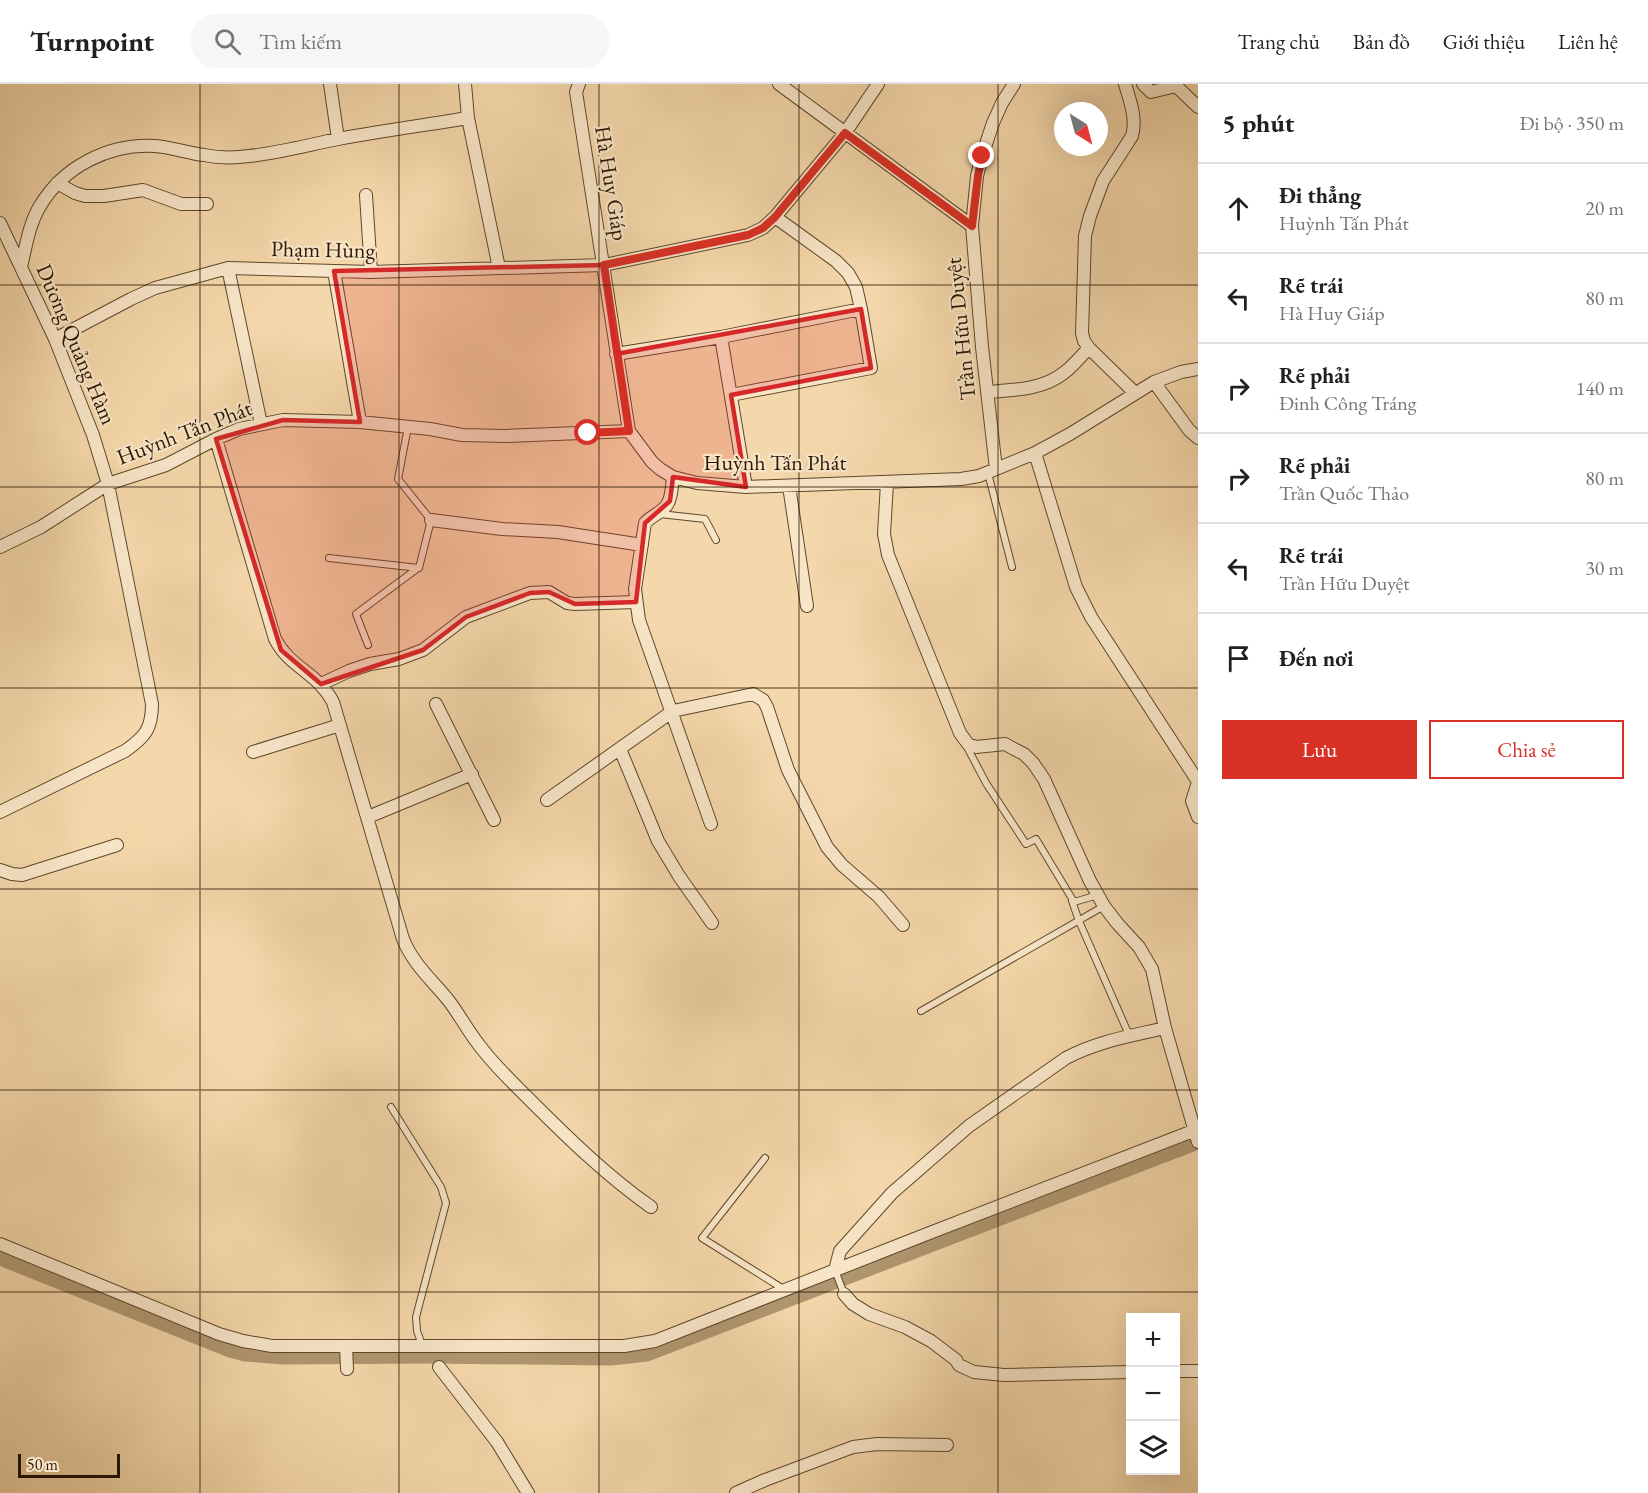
<!DOCTYPE html>
<html lang="vi">
<meta charset="utf-8">
<style>
body{margin:0;font-family:"EB Garamond",serif;background:#f6f6f6;color:#202124}
.controls{position:absolute;right:18px;bottom:18px;display:grid;overflow:hidden;border-radius:0px;box-shadow:0 6px 24px #0002}
.controls button{width:54px;height:54px;display:grid;place-items:center;padding:0;border:0;border-bottom:2px solid #e0e0e0;background:#fff;color:#202124;font:30px sans-serif}
.compass{position:absolute;left:1054px;top:18px;width:54px;height:54px;border-radius:50%;background:#fff;box-shadow:0 6px 24px #0002;rotate:144deg}
.scale{position:absolute;left:18px;bottom:15px;width:102px;box-sizing:border-box;padding-left:6px;border:3px solid #2b1800;border-top:0;font-size:16px;line-height:21px;white-space:nowrap;color:#2b1800;-webkit-text-stroke:4px #f8e5c8;paint-order:stroke}
.stop{position:absolute;width:18px;height:18px;margin:-14px;border:4px solid #d93025;border-radius:50%;background:#fff}
.stop.end{background:#d93025;border-color:#fff;box-shadow:0 2px 6px #0008}
.list{margin:0;padding:0;list-style:none}
h2{display:flex;justify-content:space-between;align-items:center;height:78px;margin:0;padding:0 24px;font-size:26px}
h2 small{font-size:20px;font-weight:400;color:#757577}
.list li{display:grid;grid-template-columns:39px 1fr auto;gap:18px;align-items:center;box-sizing:border-box;height:90px;padding:0 24px;border-top:2px solid #e0e0e0}
.list b{display:block;font-size:22px;white-space:nowrap}
.list p{margin:0;font-size:20px;white-space:nowrap;color:#757577}
.list em{font-size:20px;font-style:normal;color:#757577}
.actions{display:flex;gap:12px;padding:18px 24px}
.actions a{flex:1;padding:14px 0;border:2px solid #d93025;border-radius:0px;text-align:center;font-size:21px;color:#d93025}
.actions .main{background:#d93025;color:#fff}
.icon{flex:none;width:33px;height:33px;fill:none;stroke:currentColor;stroke-width:2;stroke-linecap:round;stroke-linejoin:round}
.map{position:relative;flex:none;width:1198px;height:1409px;overflow:hidden}
header{display:flex;align-items:center;gap:36px;box-sizing:border-box;height:84px;padding:0 30px;background:#fff;border-bottom:2px solid #e0e0e0}
header strong{font-size:28px}
nav{display:flex;gap:33px;margin-inline-start:auto;font-size:21px}
.search{width:420px;height:54px;background:#f6f6f6;display:flex;align-items:center;gap:15px;box-sizing:border-box;padding:0 21px;border-radius:33px;color:#757577;font-size:22px}
main{display:flex}
aside{flex:1;background:#fff}
.map>svg:first-child{display:block}
</style>
<header>
<strong>Turnpoint</strong>
<div class="search"><svg class="icon" aria-label="search" viewBox="0 0 24 24"><circle cx="10" cy="10" r="6"/><path d="M15 15l6 6"/></svg>Tìm kiếm</div>
<nav><a>Trang chủ</a><a>Bản đồ</a><a>Giới thiệu</a><a>Liên hệ</a></nav>
</header>
<main>
<div class="map">
<svg width="1198" height="1409" viewBox="0 0 1198 1409">
<rect width="100%" height="100%" fill="#f4d7aa"/>
<filter id="stains"><feTurbulence type="fractalNoise" baseFrequency=".00333" numOctaves="4"/><feColorMatrix values="0 0 0 0 .2 0 0 0 0 .09 0 0 0 0 .02 0 0 0 .5 -.17"/></filter>
<radialGradient id="worn" r=".72"><stop offset=".6" stop-color="#630" stop-opacity="0"/><stop offset="1" stop-color="#630" stop-opacity=".3"/></radialGradient>
<g fill="none" stroke-linecap="round" stroke-linejoin="round">
<path stroke="#b09670" stroke-width="15" d="M0 1174 230 1266 245 1270 284 1273 429 1272 611 1274 647 1270 1198 1058"/>
<defs>
<path id="service" d="M988 389 1012 483
M660 430 705 435 716 456
M329 474 419 484 431 436 398 395 408 343
M368 561 356 530 418 484
M966 661 986 699 1026 760 1036 755 1074 818 1098 811
M1072 817 1079 837 1129 951
M921 927 1104 822
M391 1023 441 1103 446 1119 416 1233 417 1247 422 1261
M765 1074 702 1154 785 1206
M835 1186 844 1210"/>
<path id="minor" d="M330 0 338 55
M465 0 468 34 499 184
M579 0 576 8 629 347 652 378 660 385 673 393 697 399 746 403 961 395 979 392 1035 369 1070 350 1154 298 1181 288 1198 285
M779 0 972 142
M1125 0C1130 17 1137 34 1132 52L1103 97 1090 132 1085 152 1082 249 1084 257 1089 264 1135 309
M1143 0 1151 8 1176 2 1198 23
M57 99 75 109 85 112H104L143 106 181 120H207
M366 111 371 188
M0 139 55 255 93 351 108 400 152 620C152 645 145 653 125 667L0 728
M21 183C26 162 29 140 40 122 63 83 109 59 155 62 171 63 187 69 204 71 219 74 234 74 249 72 279 69 308 61 338 55 381 47 425 41 468 34
M228 184 261 340
M334 187 360 338
M721 253 746 403
M55 255 131 215 155 204 228 184 371 188 604 181 748 151 763 144 775 133 845 49 878 0
M616 270 721 253 861 225
M1154 298 1189 346 1198 354
M987 308C1014 306 1043 306 1065 288 1074 281 1081 272 1089 264
M731 311 871 284 861 225 856 203 848 189 836 177 775 133
M216 355 275 555C290 584 317 588 333 618L403 855C413 880 432 896 449 917 461 933 470 951 483 966 497 984 514 1000 530 1016 568 1054 607 1092 651 1123
M1035 369 1076 503 1091 533 1195 693 1198 698 1192 717 1198 733
M996 385 982 263 972 142 977 92 982 72 993 39 1002 19 1014 0
M673 393C672 401 672 412 668 419 664 428 652 431 645 439L635 505 639 536 711 740
M887 399 884 450 888 471 960 649 968 660 976 663 1005 660 1014 665 1024 670 1033 679 1044 695 1090 797 1104 822 1117 839 1139 863 1152 885 1165 944 1198 1058
M789 402 807 522
M431 436 502 445 558 448 642 461
M0 463 41 443 108 400 166 381 216 355 239 345 283 336 360 338 430 345 462 351 505 352 629 347
M321 600 349 587 370 580 399 575 423 566 466 533 530 509 549 508 567 519 575 520 636 518
M436 620 494 736
M620 665 658 757 679 792 712 839
M253 668 340 641
M547 716 673 627 753 610 763 616 767 623 788 686 827 763 842 781 879 813 903 841
M368 733 472 690
M0 786 12 790 22 791 117 761
M0 1160 219 1250 243 1257 272 1262H624L655 1257 927 1150 1198 1045
M835 1186 840 1167 892 1109 969 1042 1066 974C1098 957 1131 952 1165 944
M844 1210 853 1220 869 1230 905 1243 931 1257 956 1276 959 1281 974 1288 1004 1291 1130 1288
M346 1262 347 1285
M439 1283 497 1358 528 1409
M1176 1287H1198
M736 1409 765 1396 853 1363 877 1360 947 1361"/>
</defs>
<use href="#service" stroke="#5d482a" stroke-width="8"/>
<use href="#minor" stroke="#5d482a" stroke-width="14"/>
<use href="#service" stroke="#f8e5c8" stroke-width="6"/>
<use href="#minor" stroke="#f8e5c8" stroke-width="12"/>
</g>
<g fill="none" stroke-linecap="round" stroke-linejoin="round">
<path stroke="#d93025" stroke-width="8" d="M588 349 629 347 604 181 748 151 763 144 775 133 845 49 972 142 978 92 982 72"/>
</g>
<path fill="#d62828" fill-opacity="0.2" stroke="#d62828" stroke-width="4.5" stroke-linejoin="round" d="M604 181 616 270 861 225 871 284 731 311 746 403 673 393 670 417 645 439 636 518 575 520 549 508 530 509 466 533 423 566 321 600 281 566 216 355 283 336 360 338 334 187Z"/>
<path fill="none" stroke="#2b1800" stroke-width="1.5" stroke-opacity="0.55" d="M200 0V1409M399 0V1409M599 0V1409M799 0V1409M998 0V1409M0 201H1198M0 403H1198M0 604H1198M0 805H1198M0 1006H1198M0 1208H1198"/>
<g text-anchor="middle" stroke-width="4.5" stroke-linejoin="round" paint-order="stroke">
<g font-size="22" fill="#2b1800" stroke="#f8e5c8">
<text transform="translate(612 99) rotate(81)" y="8">Hà Huy Giáp</text>
<text transform="translate(323 165) rotate(1)" y="8">Phạm Hùng</text>
<text transform="translate(960 245) rotate(-96)" y="8">Trần Hữu Duyệt</text>
<text transform="translate(77 260) rotate(67)" y="8">Dương Quảng Hàm</text>
<text transform="translate(184 348) rotate(-21)" y="8">Huỳnh Tấn Phát</text>
<text x="775" y="386">Huỳnh Tấn Phát</text>
</g>
</g>
<rect width="100%" height="100%" filter="url(#stains)"/>
<rect width="100%" height="100%" fill="url(#worn)"/>
</svg>
<div class="controls">
<button>+</button>
<button>−</button>
<button><svg class="icon" aria-label="layers" viewBox="0 0 24 24"><path d="M12 4l9 5-9 5-9-5zM3 14l9 5 9-5"/></svg></button>
</div>
<svg class="compass" viewBox="-18 -18 36 36"><path d="M0-13l5 13h-10z" fill="#e53935"/><path d="M0 13l5-13h-10z" fill="#757577"/></svg>
<div class="scale">50 m</div>
<div class="stop" style="left:588px;top:349px"></div>
<div class="stop end" style="left:982px;top:72px"></div>
</div>
<aside>
<h2>5 phút<small>Đi bộ · 350 m</small></h2>
<ul class="list">
<li><svg class="icon" aria-label="ahead" viewBox="0 0 24 24"><path d="M12 20V5M6 11l6-6 6 6"/></svg><div><b>Đi thẳng</b><p>Huỳnh Tấn Phát</p></div><em>20 m</em></li>
<li><svg class="icon" aria-label="left" viewBox="0 0 24 24"><path d="M17 20v-9H6M10 6l-5 5 5 5"/></svg><div><b>Rẽ trái</b><p>Hà Huy Giáp</p></div><em>80 m</em></li>
<li><svg class="icon" aria-label="right" viewBox="0 0 24 24"><path d="M7 20v-9h11M14 6l5 5-5 5"/></svg><div><b>Rẽ phải</b><p>Đinh Công Tráng</p></div><em>140 m</em></li>
<li><svg class="icon" aria-label="right" viewBox="0 0 24 24"><path d="M7 20v-9h11M14 6l5 5-5 5"/></svg><div><b>Rẽ phải</b><p>Trần Quốc Thảo</p></div><em>80 m</em></li>
<li><svg class="icon" aria-label="left" viewBox="0 0 24 24"><path d="M17 20v-9H6M10 6l-5 5 5 5"/></svg><div><b>Rẽ trái</b><p>Trần Hữu Duyệt</p></div><em>30 m</em></li>
<li><svg class="icon" aria-label="arrive" viewBox="0 0 24 24"><path d="M6 21V4h12l-3 4 3 4H6"/></svg><div><b>Đến nơi</b></div></li>
</ul>
<div class="actions"><a class="main">Lưu</a><a>Chia sẻ</a></div>
</aside>
</main>
